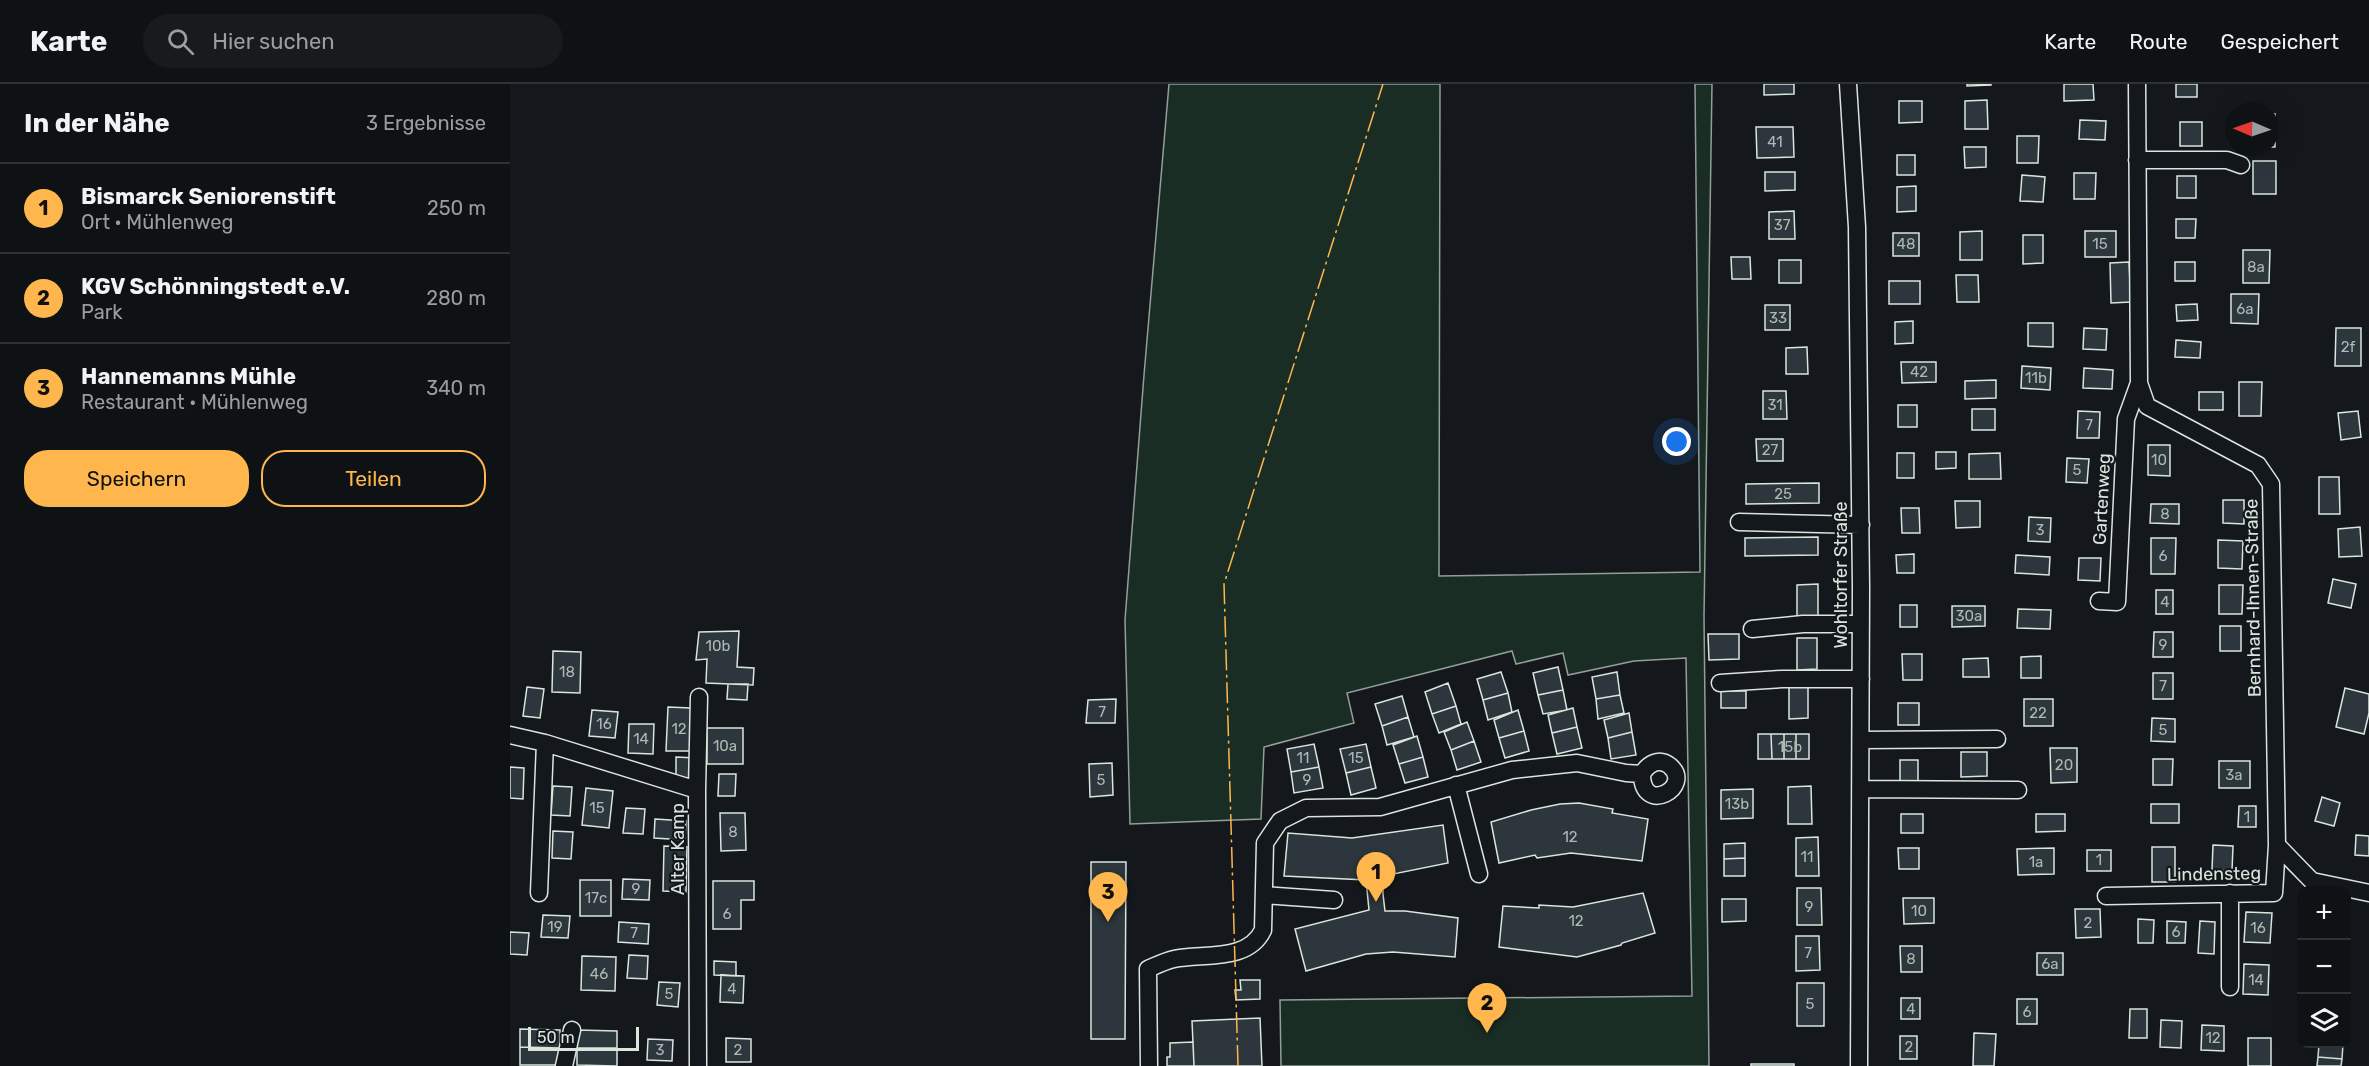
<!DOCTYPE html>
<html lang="de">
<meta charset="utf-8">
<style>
body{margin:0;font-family:Rubik,sans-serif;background:#181b1e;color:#f1f3f6}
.controls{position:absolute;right:18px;bottom:18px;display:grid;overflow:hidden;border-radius:12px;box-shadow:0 6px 24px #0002}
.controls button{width:54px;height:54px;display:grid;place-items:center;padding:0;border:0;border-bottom:2px solid #2f3234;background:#0f1215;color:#f1f3f6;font:30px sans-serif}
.compass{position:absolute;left:1715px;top:18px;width:54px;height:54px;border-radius:50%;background:#0f1215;box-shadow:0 6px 24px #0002;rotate:272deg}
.scale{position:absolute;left:18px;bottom:15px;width:111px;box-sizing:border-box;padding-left:6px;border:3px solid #d8e6dc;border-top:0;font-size:16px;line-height:21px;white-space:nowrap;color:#d8e6dc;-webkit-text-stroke:4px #14181c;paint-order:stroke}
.you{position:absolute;left:1167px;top:358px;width:21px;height:21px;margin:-15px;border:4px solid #fff;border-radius:50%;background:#1a73e8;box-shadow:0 0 0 9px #1a73e833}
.badge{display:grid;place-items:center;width:39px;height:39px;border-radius:50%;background:#ffb74d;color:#111;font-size:20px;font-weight:700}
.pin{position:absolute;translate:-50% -50px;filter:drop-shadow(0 2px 3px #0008)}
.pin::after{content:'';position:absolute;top:32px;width:21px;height:18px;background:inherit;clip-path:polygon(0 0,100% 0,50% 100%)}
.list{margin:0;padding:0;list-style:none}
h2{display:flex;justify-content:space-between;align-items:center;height:78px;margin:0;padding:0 24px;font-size:26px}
h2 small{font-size:20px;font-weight:400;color:#9b9ea0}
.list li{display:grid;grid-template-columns:39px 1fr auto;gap:18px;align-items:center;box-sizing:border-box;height:90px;padding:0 24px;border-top:2px solid #2f3234}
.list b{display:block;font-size:22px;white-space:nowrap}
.list p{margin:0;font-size:20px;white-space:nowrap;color:#9b9ea0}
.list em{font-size:20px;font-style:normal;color:#9b9ea0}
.actions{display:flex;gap:12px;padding:18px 24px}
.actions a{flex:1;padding:14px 0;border:2px solid #ffb74d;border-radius:24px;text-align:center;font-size:21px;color:#ffb74d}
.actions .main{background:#ffb74d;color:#111}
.icon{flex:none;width:33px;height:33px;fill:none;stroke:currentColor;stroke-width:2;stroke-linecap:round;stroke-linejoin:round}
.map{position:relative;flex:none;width:1859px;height:982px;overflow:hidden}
header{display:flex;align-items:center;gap:36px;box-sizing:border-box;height:84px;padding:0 30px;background:#0f1215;border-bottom:2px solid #2f3234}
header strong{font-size:28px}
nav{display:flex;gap:33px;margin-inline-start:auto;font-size:21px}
.search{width:420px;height:54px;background:#181b1e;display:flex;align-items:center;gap:15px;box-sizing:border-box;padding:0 21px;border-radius:33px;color:#9b9ea0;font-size:22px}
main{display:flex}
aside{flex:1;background:#0f1215}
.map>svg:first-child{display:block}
</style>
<header>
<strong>Karte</strong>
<div class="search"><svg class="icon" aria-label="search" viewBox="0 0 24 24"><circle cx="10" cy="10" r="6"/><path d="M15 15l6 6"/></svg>Hier suchen</div>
<nav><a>Karte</a><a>Route</a><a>Gespeichert</a></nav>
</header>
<main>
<aside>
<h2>In der Nähe<small>3 Ergebnisse</small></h2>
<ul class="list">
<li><span class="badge">1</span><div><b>Bismarck Seniorenstift</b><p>Ort · Mühlenweg</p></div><em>250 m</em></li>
<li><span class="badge">2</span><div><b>KGV Schönningstedt e.V.</b><p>Park</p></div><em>280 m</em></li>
<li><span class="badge">3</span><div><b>Hannemanns Mühle</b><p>Restaurant · Mühlenweg</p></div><em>340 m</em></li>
</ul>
<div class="actions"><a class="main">Speichern</a><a>Teilen</a></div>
</aside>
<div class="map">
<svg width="1859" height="982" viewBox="0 0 1859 982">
<rect width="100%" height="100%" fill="#14181c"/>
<path fill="#1a2d24" stroke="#939e99" stroke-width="1.5" d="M659 0H930L929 492 1190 488 1185 0H1202L1194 533 1199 982H771L770 916 1182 912 1176 574 1124 577 1058 591 1053 569 1006 580 1002 567 837 609 844 639 754 663 751 735 620 740 615 536 634 291Z"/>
<path fill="#2c363c" stroke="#d8e6dc" stroke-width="1.5" d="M1254 0H1284V10L1254 11Z
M1457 0H1481V1L1457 2Z
M1554 0H1583L1584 16 1554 17Z
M1666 0H1687V13H1666Z
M1477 16 1478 45H1455V17Z
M1389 17H1412V38L1389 39Z
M1760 30H1765V63H1745H1760Z
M1570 36 1596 37 1595 56 1569 55Z
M1670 38H1692V62H1670Z
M1246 43H1283L1284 73 1247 74Z
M1507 52H1529L1528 79H1507Z
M1454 63H1476V83L1455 84Z
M1387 71H1405V91H1387Z
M1743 77H1766V110H1743Z
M1255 88H1285V106L1255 107Z
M1564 89H1586L1585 115H1564Z
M1512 91 1535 93 1533 118 1510 117Z
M1667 92H1686V114H1667Z
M1406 102V127L1387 128V103Z
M1284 127 1285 155H1259V128Z
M1666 135H1686L1685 154H1666Z
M1472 147V176H1450V148Z
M1575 147H1606V173H1575Z
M1383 149H1409V172H1383Z
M1513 151H1533V179L1513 180Z
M1733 166H1760L1759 199H1733Z
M1221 173H1240L1241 195H1222Z
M1269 176H1291V199H1269Z
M1619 178 1621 218 1601 219 1600 179Z
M1665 178H1685V197H1665Z
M1446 191H1468L1469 218H1447Z
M1379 197H1410V220H1379Z
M1721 210H1749L1748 240 1721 239Z
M1687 220 1688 236 1667 237 1666 221Z
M1255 221H1280V246H1255Z
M1403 237V259L1385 260V238Z
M1518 239H1543V263L1518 262Z
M1574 244 1597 245 1596 266 1573 265Z
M1826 244H1851V282H1825Z
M1666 256 1691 258 1690 274 1665 273Z
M1297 263 1298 290H1276V264Z
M1391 278H1426V298L1392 299Z
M1512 282 1541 284 1540 306 1511 304Z
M1574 284 1603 286 1602 305 1573 304Z
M1486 296V314L1455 315V297Z
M1729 298H1752L1751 332H1729Z
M1253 307H1276L1277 335H1253Z
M1689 308H1713V326H1689Z
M1388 321H1407V343H1388Z
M1462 325H1485V346H1462Z
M1568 327 1590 328 1589 354H1567Z
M1848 327 1851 353 1831 356 1828 329Z
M1246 355H1273V377H1247Z
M1638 361H1660V392L1638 391Z
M1426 368H1446V384L1426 385Z
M1387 369H1404V394H1387Z
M1490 369 1491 395H1459V370Z
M1557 374 1579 375 1577 399 1556 398Z
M1809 393H1829L1830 430H1809Z
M1309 399V419L1236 420V400Z
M1713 416H1734V440L1713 439Z
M1445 417H1470V443L1446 444Z
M1641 420H1669V440L1640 439Z
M1391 424H1409L1410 449H1392Z
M1519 433 1541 434 1540 458 1518 457Z
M1850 443 1852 472 1829 473 1828 445Z
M1308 453V471L1235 472V454Z
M1641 454H1666L1665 490H1641Z
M1708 456 1733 457 1732 485 1708 484Z
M1404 470V489H1387L1386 471Z
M1506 471 1540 473 1539 491 1505 489Z
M1569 474H1591L1590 497 1568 496Z
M1823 495 1846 500 1841 524 1818 519Z
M1308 500V534H1287V501Z
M1709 501H1733L1732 530H1709Z
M1646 506H1663V530H1646Z
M1390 521H1407V543H1390Z
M1442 522H1475V542L1442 543Z
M1508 525 1541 526 1540 545 1507 544Z
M1710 542H1731V567H1710Z
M229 547 227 583 244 584 243 601 196 599 197 575 186 576 189 548Z
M1644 548H1663V573H1643Z
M1198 550H1229V575L1199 576Z
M1287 554H1307V585L1287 586Z
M43 567 71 568 70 609 42 608Z
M1392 570H1412V596H1393Z
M1531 572V594H1511V573Z
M1478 574 1479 593H1453V575Z
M1048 583 1053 606 1028 611 1023 589Z
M991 588 998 609 973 616 967 595Z
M1107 588 1110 611 1086 615 1082 593Z
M1643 589H1663V615H1643Z
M938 599 946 622 922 630 915 608Z
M218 600H238L237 616 217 615Z
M1279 602H1298V634L1279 635Z
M17 603 34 605 30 634 13 632Z
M1835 604 1859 610V629L1854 650 1826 643Z
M1053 606 1057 626 1033 630 1028 611Z
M1211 607H1236V624H1211Z
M998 609 1002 628 978 636 973 616Z
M1110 611 1114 629 1088 635 1086 615Z
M892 612 898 633 872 642 865 620Z
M606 615 605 639H576L578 616Z
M1514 615H1543V642H1514Z
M1388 619H1409V641H1388Z
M946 622 951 640 929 649 922 630Z
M158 623 181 624 180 667H156Z
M1063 624 1067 643 1042 649 1038 631Z
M82 626 108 628 105 654 79 652Z
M1008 626 1014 647 989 654 984 636Z
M1119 629 1122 648 1098 654 1094 636Z
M898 633 904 653 877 661 872 642Z
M1642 634 1665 635V658L1641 657Z
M957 638 964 657 941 666 934 648Z
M119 640H144L143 670 118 669Z
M1067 643 1072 664 1047 670 1042 649Z
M197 644H233V680H197Z
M1014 647 1019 667 995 674 989 654Z
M1122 648 1126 671 1101 675 1098 654Z
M1248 650H1261L1262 675H1248Z
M1261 650H1274V675H1262Z
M1274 650H1286V675H1274Z
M1286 650H1299V675H1286Z
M907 652 913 673 889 680 883 661Z
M964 657 971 678 947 686 941 666Z
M804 660 809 683 781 688 777 665Z
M856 660 861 683 836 689 830 665Z
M1540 664H1567V698L1541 699Z
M1451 668H1477V692L1451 693Z
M166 673 186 674 185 694H166Z
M913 673 918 693 895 699 889 680Z
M1643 675H1663L1662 701H1643Z
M1390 676H1408V702H1390Z
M1709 677H1740V704H1709Z
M602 679 603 711 580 713 579 680Z
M0 683 14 684 13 715 0 714Z
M809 683 813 704 784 709 781 688Z
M861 683 866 704 841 711 836 689Z
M209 690H226L225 712H208Z
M43 702 62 703 60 732 41 731Z
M1301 702 1302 740H1278V703Z
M76 704 103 707 99 744 72 741Z
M1243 705V734L1211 735V706Z
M1812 713 1830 719 1824 742 1805 737Z
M1069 719 1103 725 1102 729 1138 735 1132 777 1061 769 1027 774 1025 771 989 779 981 738 1021 726 1050 720Z
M1641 720H1669V739H1641Z
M1729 722H1746V743H1728Z
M116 724 135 725 133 750 113 749Z
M210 729H235L236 766 211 767Z
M1391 730H1413V749H1391Z
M1526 730H1555V747L1526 748Z
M145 735 176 737 175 756 144 754Z
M933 741 938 779 873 792V810L875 827H895L948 834 945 873 883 868 856 870 796 887 785 845 859 826 856 796 774 792 778 749 842 754Z
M43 747 63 748 61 775 42 774Z
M1846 751 1859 752V772L1845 771Z
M1308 753 1309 792H1286V754Z
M1235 759V774L1214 775V760Z
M1703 761 1723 762 1722 787 1702 786Z
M154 762 177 763 176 808 153 807Z
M1642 763H1665V798H1642Z
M1388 764H1409V785H1389Z
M1544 764V790L1508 791 1507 765Z
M1577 766H1601V787H1577Z
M1235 774V792H1214V775Z
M581 778H616L615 955H581Z
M113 795 140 796 139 816 112 815Z
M70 796H101V832H70Z
M203 797H244V816H231V845H203Z
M1287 804H1311L1312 841H1287Z
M1133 809 1145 849 1112 859 1111 861 1067 873 989 863 993 822 1029 824V821L1063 823Z
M1393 814H1424V839L1394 840Z
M1212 815H1236V837L1212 838Z
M1565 825H1590L1591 853 1566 854Z
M1736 828 1762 829 1760 859 1734 858Z
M33 831 60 832 58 854 31 853Z
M1628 835 1644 836 1643 859H1628Z
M1657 837 1676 838 1675 859H1657Z
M1690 837 1705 838 1704 870 1688 869Z
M109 838 139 840 138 860 108 858Z
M0 848 19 849 17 871 0 870Z
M1286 852H1309L1310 886 1286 887Z
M1390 862H1412V888H1391Z
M1527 869H1553V891H1527Z
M119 871 138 872 137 895 117 894Z
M72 872 106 873 105 907 71 906Z
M204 877 226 878V892L204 891Z
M1734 880 1759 881 1758 911 1733 910Z
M211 891 234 892 233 919 210 918Z
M730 896H750V915L726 916 725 906H731Z
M149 898 170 899 168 923 147 921Z
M1287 899H1314V942H1287Z
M1391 914H1410V935H1391Z
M1507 915H1527V940H1507Z
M1620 925H1637V954H1619Z
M750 934 752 982H684L682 937Z
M1651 936 1672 937 1671 964 1650 963Z
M1692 941 1714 942V967L1691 966Z
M10 945 50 946V964L10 963Z
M67 946 107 947V964H67Z
M1464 949 1486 950 1484 982H1463Z
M1390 952H1407V975H1390Z
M216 954 241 955V978H216Z
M1738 954H1761V982H1738Z
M138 955 163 956 162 977 137 976Z
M683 958 684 982H657V973H660V959Z
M1809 960H1833L1832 975 1808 973Z
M10 963 50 964V981H10Z
M67 964H107V982L67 981Z
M1808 973 1832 975 1831 982H1807Z
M1241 980H1284V982H1241Z"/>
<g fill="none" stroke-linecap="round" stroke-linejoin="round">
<defs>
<path id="minor" d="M1338 0 1347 143 1351 504 1349 982
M1627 0 1629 299 1637 322 1748 381 1761 400 1767 761 1802 797 1859 809
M1627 76H1717L1731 81
M1229 438 1351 441
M1589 517 1607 518 1616 335 1629 299
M1242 545 1293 540H1351
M1210 599 1272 595H1351
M0 651 35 659
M1351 656 1487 655
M946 701 969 790
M1351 705 1508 706
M187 706 189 613
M29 809 35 659 187 706 188 982
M1720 809V903
M754 811 824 816
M1596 812 1764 809 1767 761
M54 982 62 946
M639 982 638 885C647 881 655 877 664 875 694 869 738 878 753 846L755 759 770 737 796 724 870 723 1002 686 1067 679 1116 689 1132 690C1132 732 1184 703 1160 682 1149 673 1138 680 1132 690"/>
</defs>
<use href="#minor" stroke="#d8e6dc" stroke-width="19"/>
<use href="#minor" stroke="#14181c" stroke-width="16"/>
<path stroke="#ffb74d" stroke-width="1.5" stroke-dasharray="21 4.5 3 4.5" stroke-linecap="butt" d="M728 982 714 500 873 0"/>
</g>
<g text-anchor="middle" stroke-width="4.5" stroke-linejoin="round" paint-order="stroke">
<g font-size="15" fill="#adbab4">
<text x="1265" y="63">41</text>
<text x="1272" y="146">37</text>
<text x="1396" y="165">48</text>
<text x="1590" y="165">15</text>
<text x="1746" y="188">8a</text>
<text x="1735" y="230">6a</text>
<text x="1268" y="239">33</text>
<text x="1838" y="268">2f</text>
<text x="1409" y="293">42</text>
<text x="1526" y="299">11b</text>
<text x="1265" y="326">31</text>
<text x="1579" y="346">7</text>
<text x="1260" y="371">27</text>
<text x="1649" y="381">10</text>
<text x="1567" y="391">5</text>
<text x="1273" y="415">25</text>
<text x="1655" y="435">8</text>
<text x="1530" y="451">3</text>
<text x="1653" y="477">6</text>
<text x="1655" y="523">4</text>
<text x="1459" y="537">30a</text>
<text x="1653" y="566">9</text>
<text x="208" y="567">10b</text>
<text x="57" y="593">18</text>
<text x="1653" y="607">7</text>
<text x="592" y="633">7</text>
<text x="1528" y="634">22</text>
<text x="94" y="645">16</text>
<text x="169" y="650">12</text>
<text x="1653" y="651">5</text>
<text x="131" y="660">14</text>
<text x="215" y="667">10a</text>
<text x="1280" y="668">15b</text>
<text x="793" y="679">11</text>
<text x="846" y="679">15</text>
<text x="1554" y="686">20</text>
<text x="1724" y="696">3a</text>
<text x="591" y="701">5</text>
<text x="797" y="701">9</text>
<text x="1227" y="725">13b</text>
<text x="87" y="729">15</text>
<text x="1737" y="738">1</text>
<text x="223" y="753">8</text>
<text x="1060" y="758">12</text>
<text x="1297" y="778">11</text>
<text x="1589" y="781">1</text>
<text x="1526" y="783">1a</text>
<text x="126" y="810">9</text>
<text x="86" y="819">17c</text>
<text x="1299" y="828">9</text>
<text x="1409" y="832">10</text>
<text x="217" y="835">6</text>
<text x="1066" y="842">12</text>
<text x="1578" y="844">2</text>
<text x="45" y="848">19</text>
<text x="1748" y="849">16</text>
<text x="1666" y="853">6</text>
<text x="124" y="854">7</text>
<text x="1298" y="874">7</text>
<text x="1401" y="880">8</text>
<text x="1540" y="885">6a</text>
<text x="89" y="895">46</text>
<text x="1746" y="901">14</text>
<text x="222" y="910">4</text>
<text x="159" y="915">5</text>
<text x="1300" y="925">5</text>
<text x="1401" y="930">4</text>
<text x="1517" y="933">6</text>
<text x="1703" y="959">12</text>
<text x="1399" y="968">2</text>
<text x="150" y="971">3</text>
<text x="228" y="971">2</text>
</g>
<g font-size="18" fill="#d8e6dc" stroke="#14181c">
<text transform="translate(1592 415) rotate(-87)" y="6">Gartenweg</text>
<text transform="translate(1331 491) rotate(-90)" y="6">Wohltorfer Straße</text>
<text transform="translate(1743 514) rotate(-91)" y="6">Bernhard-Ihnen-Straße</text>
<text transform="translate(168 765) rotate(-90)" y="6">Alter Kamp</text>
<text transform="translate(1704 790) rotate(-1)" y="6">Lindensteg</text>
</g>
</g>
</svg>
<div class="controls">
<button>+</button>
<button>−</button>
<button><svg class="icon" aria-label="layers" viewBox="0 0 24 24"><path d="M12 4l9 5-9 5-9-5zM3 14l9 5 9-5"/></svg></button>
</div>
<svg class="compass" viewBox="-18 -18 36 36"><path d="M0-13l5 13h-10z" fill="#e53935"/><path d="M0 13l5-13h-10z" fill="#9b9ea0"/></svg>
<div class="scale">50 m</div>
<div class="you"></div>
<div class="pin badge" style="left:866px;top:818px">1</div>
<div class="pin badge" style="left:977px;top:949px">2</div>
<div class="pin badge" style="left:598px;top:838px">3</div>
</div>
</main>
